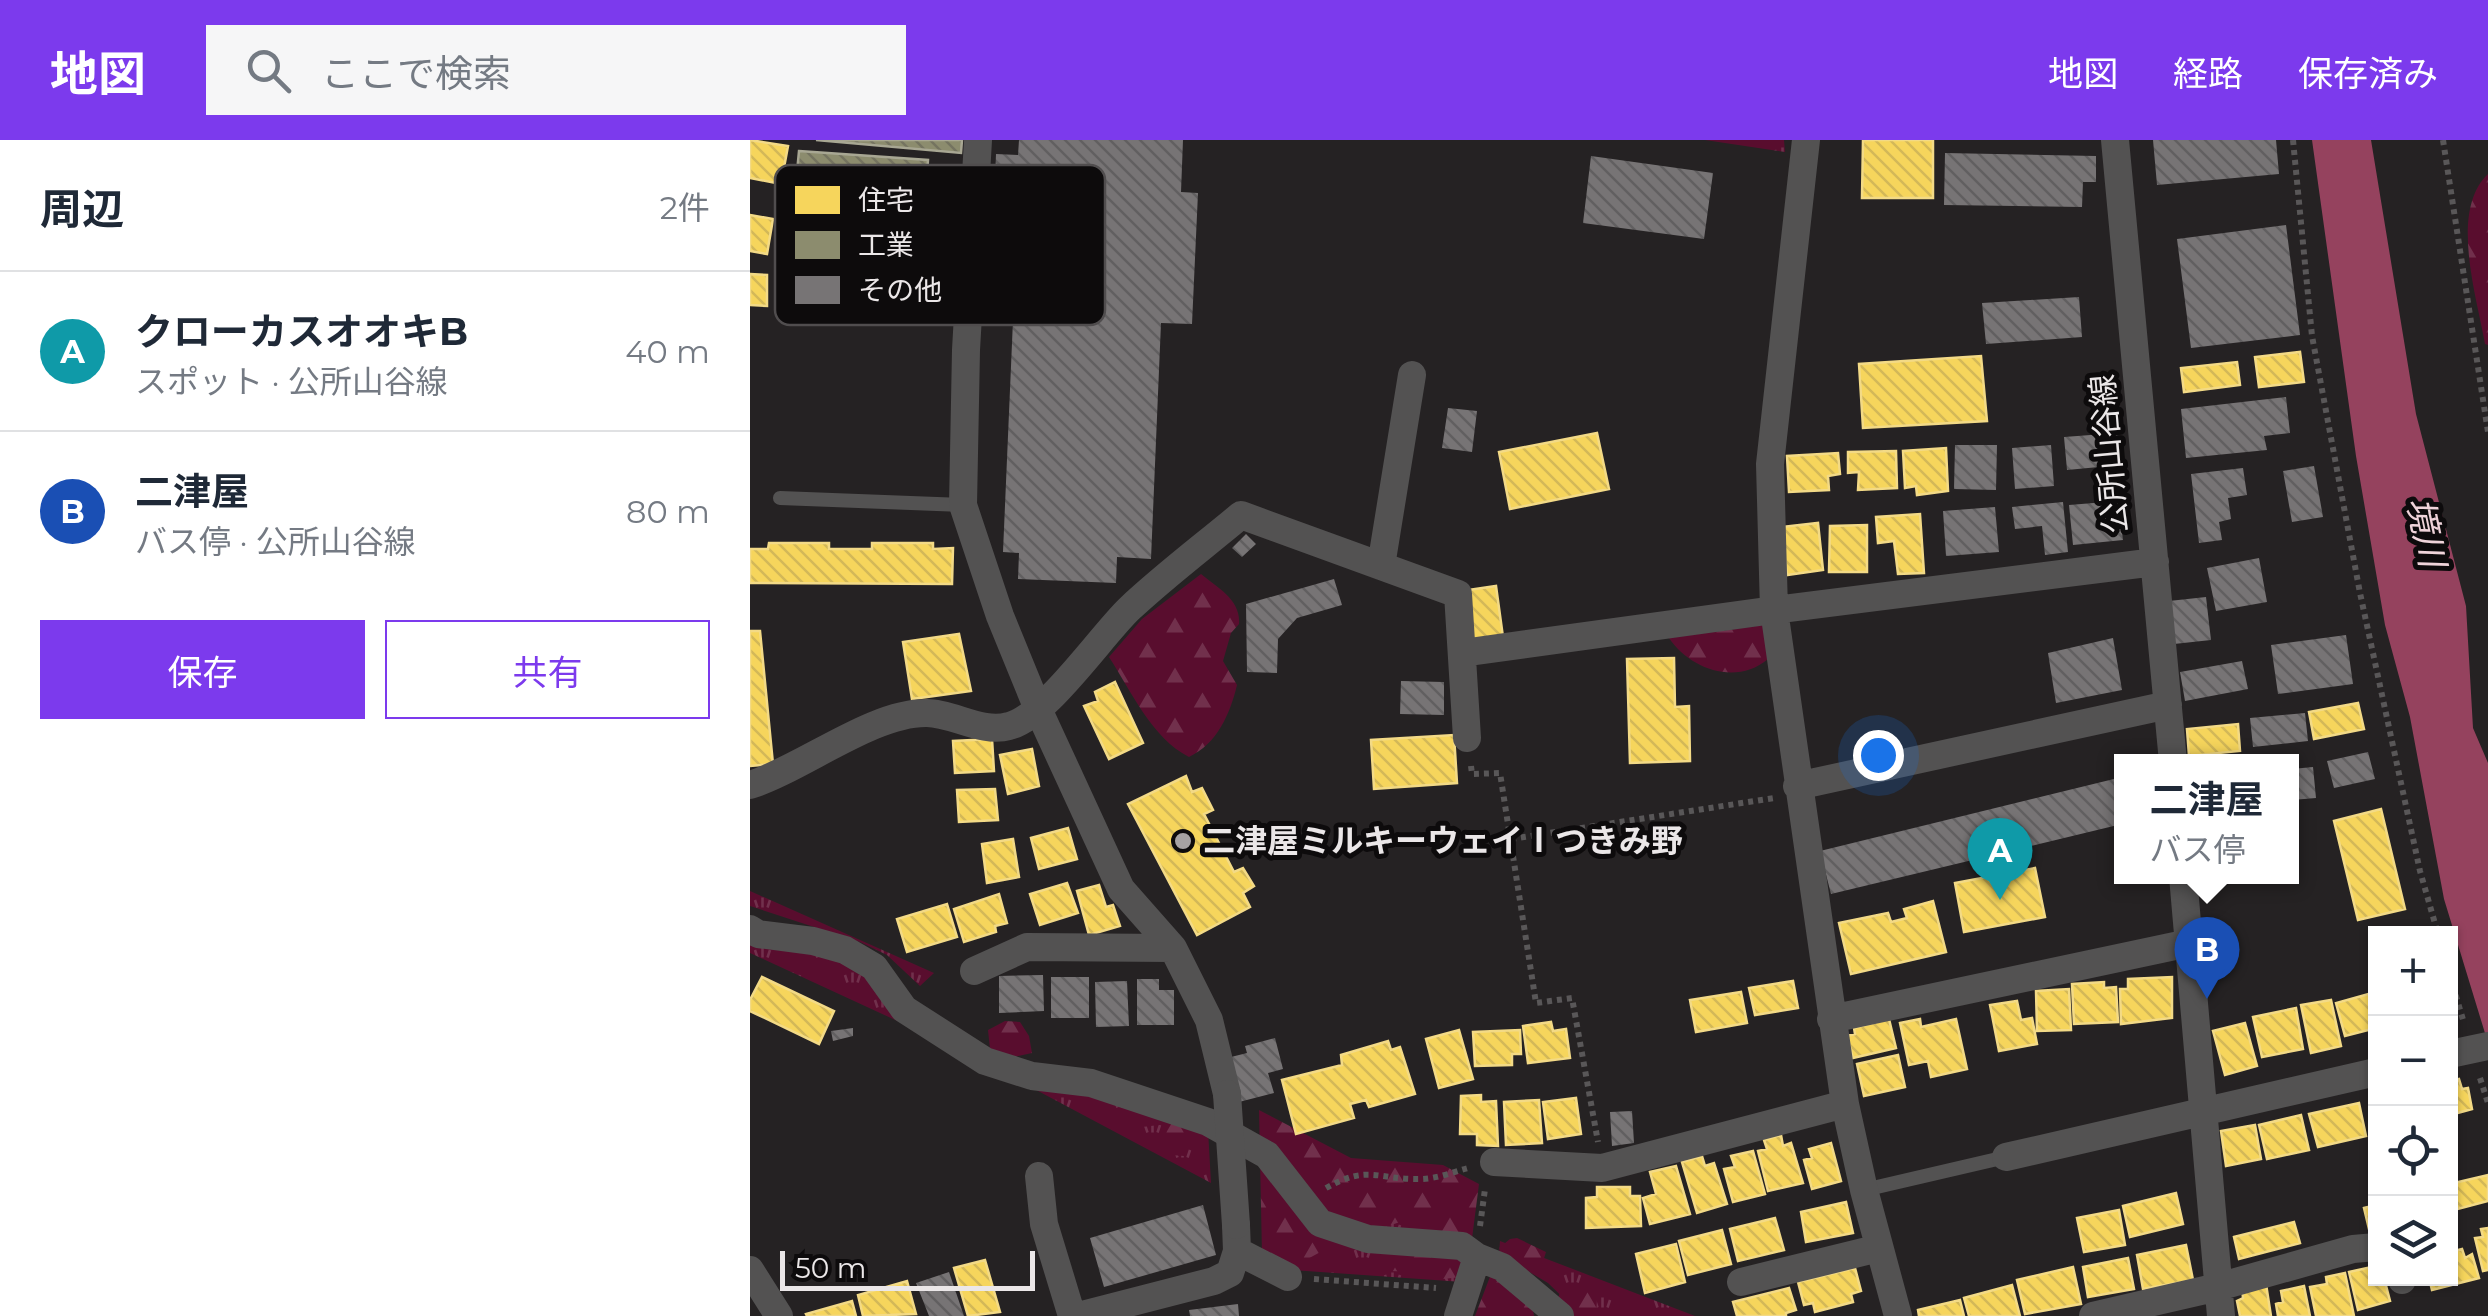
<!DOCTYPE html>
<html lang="ja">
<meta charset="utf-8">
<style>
body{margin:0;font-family:Montserrat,"Noto Sans JP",sans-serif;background:#f6f6f7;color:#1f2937}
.controls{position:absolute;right:30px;bottom:30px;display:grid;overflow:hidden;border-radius:0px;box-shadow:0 2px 8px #0004}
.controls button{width:90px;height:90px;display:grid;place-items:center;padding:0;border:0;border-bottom:2px solid #e0e1e3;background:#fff;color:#1f2937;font:50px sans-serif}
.scale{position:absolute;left:30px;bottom:25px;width:255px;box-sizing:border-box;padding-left:10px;border:5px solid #ebe7e8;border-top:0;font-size:28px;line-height:35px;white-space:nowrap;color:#ebe7e8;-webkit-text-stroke:8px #0d0b0c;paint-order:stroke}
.you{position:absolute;left:1128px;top:615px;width:35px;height:35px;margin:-25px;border:8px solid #fff;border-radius:50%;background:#1a73e8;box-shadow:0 0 0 15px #1a73e833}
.badge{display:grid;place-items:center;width:65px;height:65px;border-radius:50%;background:#7c3aed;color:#fff;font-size:32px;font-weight:700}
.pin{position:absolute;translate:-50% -82px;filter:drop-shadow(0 2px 5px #0008)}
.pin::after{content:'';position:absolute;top:52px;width:35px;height:30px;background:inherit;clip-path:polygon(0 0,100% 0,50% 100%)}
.popup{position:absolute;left:1364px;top:614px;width:185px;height:130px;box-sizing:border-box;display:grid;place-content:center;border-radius:0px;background:#fff;filter:drop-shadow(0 2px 8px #0005);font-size:32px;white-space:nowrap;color:#747a83}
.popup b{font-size:38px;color:#1f2937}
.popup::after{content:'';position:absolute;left:50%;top:100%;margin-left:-20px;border:20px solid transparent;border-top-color:#fff}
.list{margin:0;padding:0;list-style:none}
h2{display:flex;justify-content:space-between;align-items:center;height:130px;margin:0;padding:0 40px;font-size:42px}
h2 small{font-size:32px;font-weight:400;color:#747a83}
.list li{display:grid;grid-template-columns:65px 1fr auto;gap:30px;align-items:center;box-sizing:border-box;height:160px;padding:0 40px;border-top:2px solid #e0e1e3}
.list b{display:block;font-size:38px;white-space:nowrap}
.list p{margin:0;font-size:32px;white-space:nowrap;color:#747a83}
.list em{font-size:32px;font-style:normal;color:#747a83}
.actions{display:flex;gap:20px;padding:30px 40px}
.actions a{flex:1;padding:22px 0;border:2px solid #7c3aed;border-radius:0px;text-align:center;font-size:35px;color:#7c3aed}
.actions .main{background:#7c3aed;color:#fff}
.icon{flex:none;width:55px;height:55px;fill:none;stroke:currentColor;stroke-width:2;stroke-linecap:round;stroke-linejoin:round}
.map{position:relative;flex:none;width:1738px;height:1176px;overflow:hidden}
header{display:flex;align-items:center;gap:60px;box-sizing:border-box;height:140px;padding:0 50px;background:#7c3aed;color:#fff}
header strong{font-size:48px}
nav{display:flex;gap:55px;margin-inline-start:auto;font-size:35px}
.search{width:700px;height:90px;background:#f6f6f7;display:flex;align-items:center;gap:25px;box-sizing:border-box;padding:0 35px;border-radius:0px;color:#747a83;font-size:38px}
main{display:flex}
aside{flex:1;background:#fff}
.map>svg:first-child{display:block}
</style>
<header>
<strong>地図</strong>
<div class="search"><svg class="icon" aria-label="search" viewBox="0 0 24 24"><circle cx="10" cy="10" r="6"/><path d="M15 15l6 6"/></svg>ここで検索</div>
<nav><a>地図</a><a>経路</a><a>保存済み</a></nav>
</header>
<main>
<aside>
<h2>周辺<small>2件</small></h2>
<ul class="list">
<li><span class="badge" style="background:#0f9aa8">A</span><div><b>クローカスオオキB</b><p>スポット · 公所山谷線</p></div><em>40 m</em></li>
<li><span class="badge" style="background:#1a4fb4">B</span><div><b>二津屋</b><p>バス停 · 公所山谷線</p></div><em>80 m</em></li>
</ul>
<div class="actions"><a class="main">保存</a><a>共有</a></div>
</aside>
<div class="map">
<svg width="1738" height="1176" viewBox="0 0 1738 1176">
<defs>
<pattern id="grass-tufts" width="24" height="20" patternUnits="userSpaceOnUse" patternTransform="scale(2.5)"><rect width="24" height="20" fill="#590d2e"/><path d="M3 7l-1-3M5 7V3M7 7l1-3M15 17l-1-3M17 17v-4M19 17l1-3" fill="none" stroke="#71304c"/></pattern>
<pattern id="forest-firs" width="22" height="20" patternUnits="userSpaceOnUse" patternTransform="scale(2.5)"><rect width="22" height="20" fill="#590d2e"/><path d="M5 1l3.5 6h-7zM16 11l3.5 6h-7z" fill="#71304c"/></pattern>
<pattern id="homes-back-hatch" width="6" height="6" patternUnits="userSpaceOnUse" patternTransform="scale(2.5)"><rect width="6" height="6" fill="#f6d55c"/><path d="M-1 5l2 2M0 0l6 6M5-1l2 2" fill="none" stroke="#d3b858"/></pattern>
<pattern id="industry-back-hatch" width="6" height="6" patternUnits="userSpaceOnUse" patternTransform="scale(2.5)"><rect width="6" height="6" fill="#8c8c6e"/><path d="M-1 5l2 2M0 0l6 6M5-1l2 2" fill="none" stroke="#747360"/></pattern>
<pattern id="building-back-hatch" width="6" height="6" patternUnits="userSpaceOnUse" patternTransform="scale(2.5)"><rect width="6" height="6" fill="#777475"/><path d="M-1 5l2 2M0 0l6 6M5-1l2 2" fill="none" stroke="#615f60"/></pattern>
</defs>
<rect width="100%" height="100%" fill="#252223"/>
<path fill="url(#grass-tufts)" d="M955 0H1034L1035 12Z
M0 751 184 833 170 846 137 815 110 802 0 766Z
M0 799 93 816 206 908 0 813Z
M256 934 340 949 458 990 461 1043Z
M648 1072 719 1122 713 1142 542 1130 512 1114Z
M750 1101 945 1176H832L798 1143 749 1114Z"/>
<path fill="url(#forest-firs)" d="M1738 34V205L1735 204C1727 157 1699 71 1738 34Z
M451 434C468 448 491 460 489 484L481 493 473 521 487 545C480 574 467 604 439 617 402 598 381 551 359 517L392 479Z
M1014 485 1018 519C986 546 940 529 919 498Z
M255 881 270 882 279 896 282 913 255 919 240 909 238 890Z
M389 969 433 981 436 995 434 1016 421 1015C414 1004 415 996 418 984L392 987 385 977Z
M509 970 601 1018 693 1025 729 1044 719 1122 711 1137 693 1139 692 1122 677 1132 638 1131 636 1110 658 1089 653 1081 587 1103 552 1122 512 1114Z
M767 1098 796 1112 790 1131 767 1130 749 1108 760 1099Z
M741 1134 781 1160 784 1176H725Z
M821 1143 834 1147 847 1159 846 1176H822L808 1159 811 1147Z"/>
<path fill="#95425e" d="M1562 0H1621L1666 274 1716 466 1723 588 1738 623V903L1694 759 1660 577 1635 485 1606 316Z"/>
<path fill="url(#homes-back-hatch)" stroke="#f3da86" stroke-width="2.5" d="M0 0 38 6 31 44 0 38Z
M1113 0H1183V58H1112Z
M0 75 23 79 17 114 0 111Z
M32 104 82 109 76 164 26 159Z
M91 114 116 116 114 135 123 137 125 118 170 122 168 141H178L180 122 202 124 199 175 85 165Z
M0 134 17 135V166L0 165Z
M1550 212 1554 242 1509 247 1505 217Z
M1231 216 1237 281 1113 288 1109 224Z
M1487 222 1490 245 1434 252 1431 228Z
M847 293 859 349 760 369 749 312Z
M1196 308 1198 351 1167 355 1166 346 1155 348 1153 311Z
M1146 311 1147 348 1108 350 1109 332 1098 333V312Z
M1088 313 1090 334 1078 336 1079 350 1039 352 1037 316Z
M1170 374 1174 433 1148 434 1144 401 1128 403 1126 377Z
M1068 383 1073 430 1037 435 1031 387Z
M1117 385V432H1079L1080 386Z
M19 403H79V409H122V403H183V409L203 408 202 444 0 443V409H18Z
M746 446 753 497 723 499 718 450Z
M0 491H10L23 624 0 626Z
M209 494 221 551 162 559 153 502Z
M924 518 925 567 939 566 940 621 880 623 877 519Z
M365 542 393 603 359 619 334 566 348 561 345 552Z
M1608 563 1614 589 1564 599 1559 572Z
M1488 584 1490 611 1439 616 1437 589Z
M704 595 707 643 624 649 621 600Z
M242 599 244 631 205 633 203 601Z
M282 609 289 646 258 654 250 615Z
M436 636 442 652 452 648 463 670 454 674 484 732 493 728 504 746 493 753 500 767 447 795 378 664Z
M245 649 248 680 209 682 207 650Z
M1631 669 1655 769 1608 780 1584 681Z
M318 688 327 719 289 729 281 698Z
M263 699 269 737 237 743 232 704Z
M1285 728 1295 777 1214 792 1205 743Z
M317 743 328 773 290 785 280 754Z
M349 745 356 767 363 765 370 786 339 795 327 751Z
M249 754 257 783 245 786 246 792 214 802 204 769Z
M1183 761 1196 812 1101 834 1089 783 1138 773 1141 782 1157 778 1154 769Z
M197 764 207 797 157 812 147 779Z
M12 837 84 871 69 904 0 871V860Z
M1422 837V878L1371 884 1370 849H1378V839Z
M1043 841 1048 868 1005 875 999 848Z
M1354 842V848L1366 847 1368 882 1324 884 1322 844Z
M1319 849 1321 890 1287 891 1286 851Z
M991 852 997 883 946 892 940 860Z
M1626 852V888L1595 896 1586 863Z
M1581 860 1591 906 1561 913 1551 865Z
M1267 861 1271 880 1282 878 1287 904 1249 911 1240 865Z
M1546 868 1553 909 1512 917 1503 877Z
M1139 879 1146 908 1103 918 1097 896 1105 894 1104 888Z
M1170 879 1171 887 1206 879 1217 929 1181 937 1178 921 1159 925 1150 883Z
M801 882 803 891 816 889 820 918 778 923 773 886Z
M1495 883 1507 926 1475 935 1463 891Z
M709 890 723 939 689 948 676 899Z
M770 890 771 914H762V925L725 926 723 892Z
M638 901 641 910 650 907 665 954 619 967 616 960 600 964 604 978 546 994 532 940 592 925 591 915Z
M1148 915 1155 947 1114 956 1107 924Z
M1709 939 1712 949 1718 948 1722 969 1700 975V941Z
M731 955V962L746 961 748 1006 727 1005V994H710L711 956Z
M826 958 831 994 798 999 793 962Z
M789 960 792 1003 756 1005 754 962Z
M1609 963 1616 996 1568 1007 1559 974Z
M1551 975 1559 1010 1517 1019 1509 985Z
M1505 985 1511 1019 1476 1026 1471 991Z
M1031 995 1033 1006 1041 1003 1053 1043 1018 1051 1008 1011 1017 1009 1014 1000Z
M1081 1003 1091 1041 1062 1049 1054 1020 1062 1018 1059 1009Z
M1003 1011 1015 1054 983 1062 974 1029 985 1027 981 1016Z
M952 1016 955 1026 964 1023 977 1064 947 1073 932 1022Z
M926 1026 940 1074 900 1084 893 1058 906 1054 900 1032Z
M1738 1035V1061L1704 1070 1700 1044Z
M847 1047H880V1056H890L891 1086 836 1088V1058L847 1057Z
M1426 1053 1433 1084 1380 1097 1373 1066Z
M1096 1062 1103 1093 1056 1102 1051 1072Z
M1626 1065V1088L1619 1089 1614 1068Z
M1369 1070 1375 1105 1334 1112 1327 1078Z
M1025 1078 1034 1110 988 1121 980 1089Z
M1544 1082 1550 1103 1489 1119 1484 1097Z
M1738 1088V1130L1733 1131 1725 1098 1733 1097 1731 1089Z
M972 1090 981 1124 938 1135 929 1101Z
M926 1104 935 1142 895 1153 886 1114Z
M1436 1105 1443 1140 1393 1149 1387 1115Z
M1712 1109 1715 1118 1722 1114 1729 1138 1682 1150 1679 1138H1700V1112Z
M1378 1118 1384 1149 1338 1157 1333 1127Z
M235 1120 250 1172 218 1176 204 1128Z
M1626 1126V1138H1634L1640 1161 1608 1170 1599 1132Z
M1323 1127 1331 1164 1275 1174 1267 1140Z
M1105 1128 1111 1151 1101 1154 1103 1162 1065 1172 1063 1163 1054 1165 1048 1142Z
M1595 1133 1604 1176H1566L1560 1147 1577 1144 1576 1137Z
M157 1141 166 1174 113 1176 108 1155Z
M1516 1144 1521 1176H1490L1487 1161 1493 1158 1492 1148Z
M1262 1145 1270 1176H1219L1214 1158Z
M1554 1146 1560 1176H1528L1526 1164 1533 1162 1531 1151Z
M1039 1148 1046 1170 1036 1173V1176H987L983 1162Z
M1210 1160 1214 1176H1169L1168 1170Z
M102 1161 106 1176H57L56 1174Z"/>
<path fill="url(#industry-back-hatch)" stroke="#a8a793" stroke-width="2.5" d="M66 0H212L211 13Z
M49 11 178 20 174 82 43 74Z"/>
<path fill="url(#building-back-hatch)" d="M269 0H433L431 52 448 53 442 184 411 183 401 419 367 417 366 443 268 439 269 413 253 412 268 64 244 63 246 14 268 15Z
M1403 0H1526L1529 34 1407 45Z
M1195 13 1346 16V42H1333L1332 67 1194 65Z
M841 16 963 33 954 99 833 83Z
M1536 85 1550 195 1441 208 1427 99Z
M1329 157 1332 197 1236 204 1232 163Z
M1536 257 1540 293 1514 296 1517 310 1436 318 1431 269Z
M698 268 727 271 722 312 692 308Z
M1367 293 1370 325 1317 330 1314 297Z
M1205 305H1247L1246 350 1204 349Z
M1301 305 1304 346 1265 349 1262 308Z
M1564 326 1573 377 1542 382 1533 331Z
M1493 328 1497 355 1478 358 1481 379 1469 382 1472 400 1449 403 1441 334Z
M1368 361 1373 400 1323 405 1319 365Z
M1313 362 1318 412 1295 415 1292 386 1265 389 1262 367Z
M1245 367 1249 412 1196 416 1193 371Z
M496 394 506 404 492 417 482 408Z
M1509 418 1517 462 1466 471 1457 428Z
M584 439 592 465 547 478 528 499 527 533 497 532 496 464Z
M1456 457 1461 500 1424 504 1419 461Z
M1596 495 1603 544 1528 554 1521 505Z
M1363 498 1372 550 1306 563 1298 513Z
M1492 521 1498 549 1435 561 1430 532Z
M651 541 694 542V575L650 574Z
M1555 573 1558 601 1503 607 1500 578Z
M1618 612 1625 639 1584 648 1577 621Z
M1563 627 1566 658 1542 660V629Z
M1372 637V684L1081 754 1070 711Z
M293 835 294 871 249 873V836Z
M301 837H339V878H301Z
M387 839H409V850H424V885H387Z
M377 841 379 886 346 887 345 842Z
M103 888V896L83 901 81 891Z
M525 898 533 929 518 933 524 953 489 962 477 918 497 913 495 906Z
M882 971 884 1003 862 1006 860 972Z
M453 1065 466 1115 354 1147 340 1098Z
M199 1132 214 1176H179L166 1143Z
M488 1164 489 1176H440L439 1170Z"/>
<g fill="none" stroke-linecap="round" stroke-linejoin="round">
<path stroke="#595758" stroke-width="6" stroke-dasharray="5 5" stroke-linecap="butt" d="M1543 0 1562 196 1610 453 1670 731 1688 794
M1693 0 1738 292
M721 626 722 634 750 633 786 863 822 858 848 1002
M761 699 1024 658
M1700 836 1714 883
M1730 938 1738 963
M576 1048C619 1024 627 1040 670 1039 686 1039 703 1032 718 1028
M730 1086 735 1049
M564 1139 686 1148"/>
<path stroke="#535252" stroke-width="14" d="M30 358 213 365
M1114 1050 1256 1017"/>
<path stroke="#535252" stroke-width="28" d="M228 0 216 210 213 365 250 476 288 569 371 749 423 808 459 880 477 954
M1056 0 1020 324 1024 470 1095 964 1114 1050 1148 1176
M1365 0 1423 622
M631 426 662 235
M712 513 1024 470 1405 422
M0 645C53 628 123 572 177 573 203 573 232 594 259 586 296 577 350 497 379 469 414 436 454 406 491 375L708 454 717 598
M1047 646 1418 565
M1433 736 1471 1176
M0 789 8 794 63 801 95 810 124 827 154 869 235 921 282 936 341 943 458 982 517 1015 570 1083 618 1099 712 1106 727 1117 752 1127 810 1176
M224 831 277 807 423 808
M1081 879 1439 803
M1700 914 1738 906
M1256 1017 1626 932
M744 1022 852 1028 1095 964
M289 1036 294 1084 322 1176
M487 1111 538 1137
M0 1130 29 1176
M1652 1138V1140
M991 1142 1129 1108
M328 1176 464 1141 480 1133 487 1111 486 1085
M708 1176 727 1117
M1343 1176 1468 1147 1603 1109 1626 1107"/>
<path stroke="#535252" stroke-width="28" d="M477 954 486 1085"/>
</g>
<circle fill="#a6a2a3" stroke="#0d0b0c" stroke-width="4" cx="433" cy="701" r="10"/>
<g text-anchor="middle" stroke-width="10" stroke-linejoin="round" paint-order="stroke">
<g font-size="32" fill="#ebe7e8" stroke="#0d0b0c">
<text transform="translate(1359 314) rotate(-95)" y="11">公所山谷線</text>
</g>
<g font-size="32" font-weight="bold" fill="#ebe7e8" stroke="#0d0b0c" text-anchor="start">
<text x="453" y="712">二津屋ミルキーウェイⅠつきみ野</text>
</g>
<g font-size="35" font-style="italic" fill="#efd4da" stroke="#0d0b0c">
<text transform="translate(1676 392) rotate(78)" y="12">境川</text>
</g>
</g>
<rect x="25" y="25" width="330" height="160" rx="15" fill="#0d0b0c" stroke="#504d4e" stroke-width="2.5"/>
<rect x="45" y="46" width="45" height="28" fill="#f6d55c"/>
<rect x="45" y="91" width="45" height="28" fill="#8c8c6e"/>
<rect x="45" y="136" width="45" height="28" fill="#777475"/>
<g font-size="28" fill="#ebe7e8">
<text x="108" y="70">住宅</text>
<text x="108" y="115">工業</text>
<text x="108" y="160">その他</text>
</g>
</svg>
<div class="controls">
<button>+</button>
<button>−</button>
<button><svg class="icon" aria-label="locate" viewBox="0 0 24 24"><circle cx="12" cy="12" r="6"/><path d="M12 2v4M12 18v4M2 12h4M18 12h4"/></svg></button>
<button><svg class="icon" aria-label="layers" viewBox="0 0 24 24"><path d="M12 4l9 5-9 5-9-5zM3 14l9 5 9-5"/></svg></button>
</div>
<div class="scale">50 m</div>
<div class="you"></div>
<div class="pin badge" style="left:1250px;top:760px;background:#0f9aa8">A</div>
<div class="pin badge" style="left:1457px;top:859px;background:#1a4fb4">B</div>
<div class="popup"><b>二津屋</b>バス停</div>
</div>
</main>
